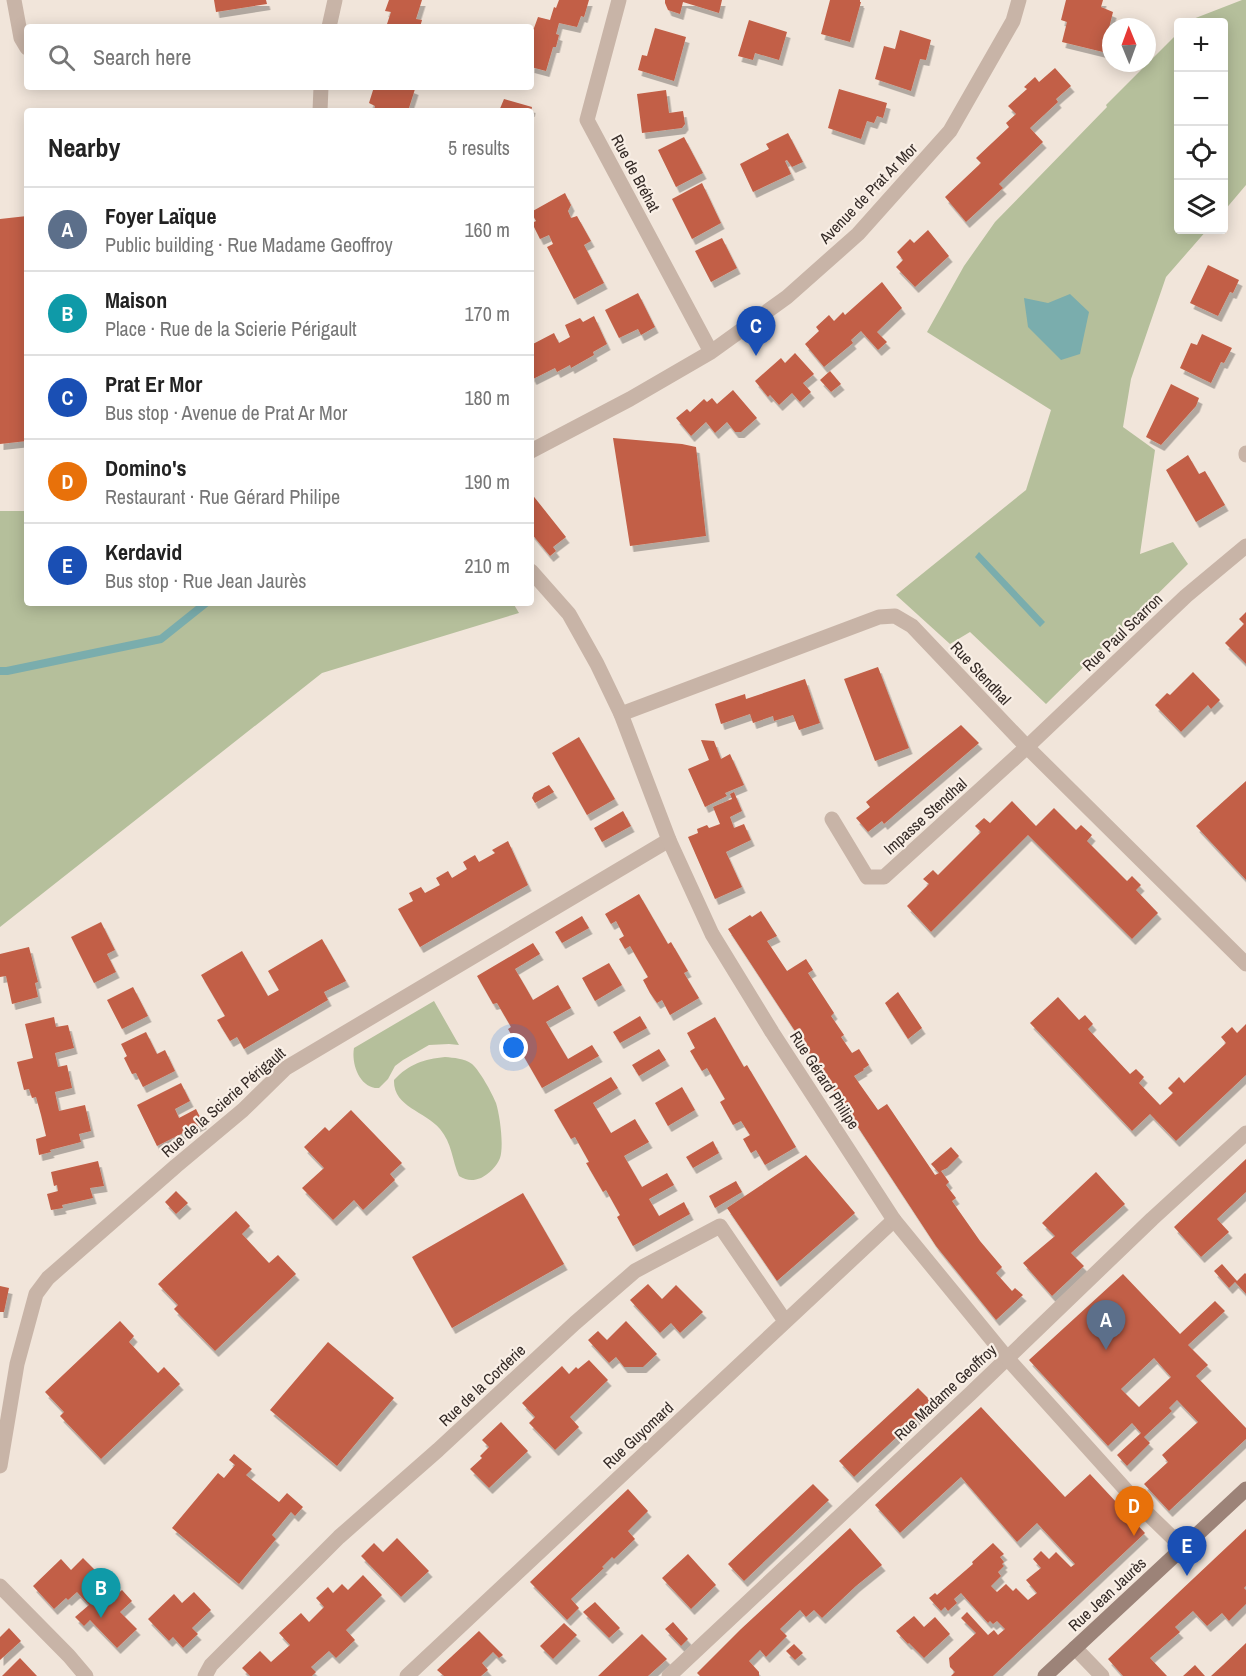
<!DOCTYPE html>
<meta charset="utf-8">
<style>
body{margin:0;font-family:"Archivo Narrow",sans-serif;background:#f6f6f6;color:#222}
.controls{position:absolute;right:18px;top:18px;display:grid;overflow:hidden;border-radius:6px;box-shadow:0 3px 15px #0003}
.controls button{width:54px;height:54px;display:grid;place-items:center;padding:0;border:0;border-bottom:2px solid #e0e0e0;background:#fff;color:#222;font:30px sans-serif}
.compass{position:absolute;left:1102px;top:18px;width:54px;height:54px;border-radius:50%;background:#fff;box-shadow:0 3px 15px #0003;rotate:359deg}
.you{position:absolute;left:514px;top:1048px;width:21px;height:21px;margin:-15px;border:4px solid #fff;border-radius:50%;background:#1a73e8;box-shadow:0 0 0 9px #1a73e833}
.badge{display:grid;place-items:center;width:39px;height:39px;border-radius:50%;background:#1e5455;color:#fff;font-size:20px;font-weight:700}
.pin{position:absolute;translate:-50% -50px;filter:drop-shadow(0 2px 3px #0008)}
.pin::after{content:'';position:absolute;top:32px;width:21px;height:18px;background:inherit;clip-path:polygon(0 0,100% 0,50% 100%)}
.list{margin:0;padding:0;list-style:none}
h2{display:flex;justify-content:space-between;align-items:center;height:78px;margin:0;padding:0 24px;font-size:26px}
h2 small{font-size:20px;font-weight:400;color:#767676}
.list li{display:grid;grid-template-columns:39px 1fr auto;gap:18px;align-items:center;box-sizing:border-box;height:84px;padding:0 24px;border-top:2px solid #e0e0e0}
.list b{display:block;font-size:22px;white-space:nowrap}
.list p{margin:0;font-size:20px;white-space:nowrap;color:#767676}
.list em{font-size:20px;font-style:normal;color:#767676}
.icon{flex:none;width:33px;height:33px;fill:none;stroke:currentColor;stroke-width:2;stroke-linecap:round;stroke-linejoin:round}
.map{position:relative;flex:none;width:1246px;height:1676px;overflow:hidden}
.search{position:absolute;background:#fff;box-shadow:0 3px 15px #0003;left:24px;top:24px;width:510px;height:66px;display:flex;align-items:center;gap:15px;box-sizing:border-box;padding:0 21px;border-radius:6px;color:#767676;font-size:22px}
.panel{position:absolute;background:#fff;box-shadow:0 3px 15px #0003;left:24px;top:108px;width:510px;height:498px;border-radius:6px}
.map>svg:first-child{display:block}
</style>
<div class="map">
<svg width="1246" height="1676" viewBox="0 0 1246 1676">
<defs>
<filter id="shadow"><feDropShadow dx="3.5" dy="6" stdDeviation="0" flood-color="#0004"/></filter>
</defs>
<rect width="100%" height="100%" fill="#f1e5da"/>
<path fill="#b5bf9b" d="M1242 0H1246V185L1224 211V22H1189L1193 19Z
M1178 33V230H1207L1166 277 1131 379 1123 427 1155 450 1140 554 1173 542 1188 564 1046 704 970 632 950 644 896 595 1026 490 1051 410 927 332 964 266 995 222 1107 107 1106 105Z
M0 511H27V603H513L519 613 322 673 0 927Z
M434 1001 459 1045 449 1044 429 1045 403 1060 395 1066 388 1079 379 1088C360 1089 351 1064 354 1048Z
M445 1057C454 1058 464 1058 472 1064 480 1071 492 1093 496 1103 500 1116 504 1146 500 1158 497 1166 489 1174 481 1178 473 1181 467 1181 459 1176 452 1160 452 1143 440 1129 425 1111 393 1107 394 1080 409 1064 424 1059 445 1057Z"/>
<path fill="#7aadad" d="M1070 294 1089 312 1080 354 1061 360 1028 327 1024 298 1048 303Z
M979 552 1045 622 1040 627 975 557Z"/>
<g fill="none" stroke-linecap="round" stroke-linejoin="round">
<path stroke="#7aadad" stroke-width="8" d="M0 671H7L161 639 206 603"/>
</g>
<path fill="#c25f46" fill-rule="evenodd" filter="url(#shadow)" d="M214 0H266L267 4 216 12Z
M389 0H422L416 19 422 20 420 27H397L387 24 391 12 385 11Z
M559 0H589L584 17 581 16 577 27 559 23 556 34 559 35 556 47H553L546 71 531 67V27L534 28 538 17 550 20 554 7 556 8Z
M665 0H722L719 13 683 2 680 14 668 10 665 3Z
M830 0H860V2H861L850 42 821 34Z
M1066 0H1103L1101 7 1113 12 1103 52 1062 42 1067 22 1061 20Z
M749 20 787 32 779 60 755 53 753 60 738 56Z
M655 28 686 37 674 81 638 70 642 55 647 56Z
M900 30 931 40 926 60 920 59 911 91 875 79 884 46 895 49Z
M1055 68 1071 86 1056 99 1058 102 1030 128 1043 142 999 184 1003 188 966 222 945 197 981 163 976 158 1009 127 1006 123 1016 114 1008 106 1027 89 1024 87 1035 77 1039 82Z
M374 87H410L415 89 408 111H374L375 106 369 103Z
M839 89 887 103 883 118 877 116 874 123 867 121 861 139 828 128Z
M666 90 669 113 683 111 685 124 682 128 642 133 637 94Z
M504 99 532 107 531 111H499Z
M788 133 803 162 792 167 787 160 785 161 791 174 753 192 740 164 769 149 766 144Z
M684 137 703 173 676 187 658 150Z
M702 183 721 223 692 239 672 199Z
M565 193 571 205 568 211 571 218 577 216 591 241 584 245 604 283 574 299 547 247 553 244 549 235 540 239 532 223 536 221 531 212Z
M27 216V441L0 444V219Z
M928 230 949 256 915 287 896 267 903 260 897 252 910 239 914 243Z
M722 238 737 268 711 282 695 251Z
M1208 265 1239 280 1233 293 1230 292 1218 316 1190 303Z
M882 282 902 308 877 332 887 342 878 350 861 331 851 340 853 343 824 367 805 344 819 331 816 327 829 315 834 321 843 312 845 315Z
M638 293 655 327 641 335 638 329 619 338 605 310Z
M594 316 607 344 593 352 594 355 571 368 570 365 557 372 555 368 533 379 531 375V345L554 333 559 343 570 337 565 325 580 318 583 322Z
M1202 334 1232 348 1224 363 1221 362 1211 383 1180 368 1191 343 1197 345Z
M795 353 814 374 803 383 811 392 800 402 792 393 779 405 770 395 768 397 755 381 781 358 785 363Z
M830 371 841 384 831 392 820 380Z
M1171 384 1199 398 1196 406 1161 445 1146 437Z
M733 390 757 418 741 432H735L727 422 715 433 706 422 691 436 676 418 687 409 690 412 704 399 707 402 712 398 717 404Z
M613 438 682 444 696 447 706 536 630 546Z
M1188 455 1199 474 1205 471 1225 505 1196 522 1166 470Z
M531 493 566 537 553 547 556 551 550 556 531 533Z
M1246 612V664L1225 643 1244 624 1239 619Z
M878 667 909 748 875 761 844 679Z
M1193 672 1220 700 1211 709 1208 705 1181 732 1155 705 1167 693 1170 695Z
M805 679 820 723 799 730 793 715 774 721 773 716 753 723 750 714 721 724 715 704 745 694 746 699Z
M961 725 979 743 884 824 882 821 868 832 856 818 870 807 866 802Z
M579 737 615 799 587 815 552 753Z
M701 740 714 741 721 759 730 754 744 785 725 793 727 796 705 807 688 769 709 760Z
M1246 781V880L1196 826Z
M549 785 554 792 535 803 532 798 534 793Z
M734 792 742 811 730 817 734 828 744 824 751 840 726 852 742 887 715 899 688 837 698 833 697 829 707 825 709 828 720 824 713 807 732 799 730 794Z
M1012 801 1036 826 1054 808 1076 830 1081 825 1092 835 1087 841 1127 881 1132 876 1141 885 1136 890 1158 913 1132 939 1028 835 931 932 907 906 929 884 923 879 933 870 938 875 981 832 975 826 984 818 990 823Z
M623 811 631 826 602 842 594 828Z
M508 841 528 885 420 947 398 909 413 901 409 893 421 887 425 893 440 885 436 878 448 871 452 878 467 869 463 862 475 855 479 862 495 853 492 850Z
M639 894 668 944 671 942 688 971 684 973 699 998 670 1015 662 1000 657 1003 650 993 643 980 648 977 630 946 625 949 619 939 624 936 616 921 611 924 605 914Z
M761 911 777 936 767 941 787 971 806 959 813 970 808 973 834 1013 831 1016 844 1035 841 1037 852 1053 859 1049 869 1065 863 1069 864 1070 854 1076 878 1110 887 1104 935 1175 939 1173 931 1164 951 1147 959 1156 947 1168 941 1171 949 1182 946 1185 956 1198 952 1201 980 1241 1002 1267 996 1273 1012 1291 1015 1288 1023 1295 996 1320 936 1246 728 929 750 915 752 917Z
M582 916 589 928 562 943 555 932Z
M101 922 115 950 107 954 116 972 94 983 71 937Z
M322 939 346 981 324 992 328 1000 244 1049 237 1037 230 1041 217 1020 225 1016 201 975 242 951 268 996 279 990 268 971Z
M533 943 540 954 515 969 525 986 533 1000 558 985 564 996 571 1008 546 1022 568 1059 592 1045 599 1056 542 1088 508 1029 511 1027 497 1003 493 1004 477 976Z
M29 947 38 982 35 983 38 997 12 1004 6 976 0 977V954Z
M609 963 622 985 595 1001 582 978Z
M133 987 148 1016 122 1029 107 1000Z
M898 992 922 1028 908 1039 885 1003Z
M1058 997 1079 1020 1085 1015 1093 1024 1088 1029 1130 1074 1136 1069 1144 1077 1139 1083 1160 1105 1173 1093 1168 1088 1179 1077 1184 1083 1226 1043 1221 1037 1232 1027 1237 1033 1246 1024V1075L1176 1141 1150 1114 1132 1131 1030 1023Z
M640 1016 647 1028 620 1043 613 1032Z
M54 1017 56 1027 68 1025 74 1048 55 1053 58 1067 67 1065 72 1088 55 1092 59 1111 85 1105 91 1131 79 1134 81 1142 50 1150 51 1152 39 1155 36 1139 46 1136 41 1115 36 1097 32 1098 29 1089 24 1090 17 1062 33 1058 25 1024Z
M715 1017 744 1067 747 1065 796 1147 765 1165 756 1150 751 1153 743 1139 750 1135 741 1121 733 1125 720 1102 725 1099 707 1068 702 1071 690 1051 695 1048 687 1033Z
M146 1032 157 1054 165 1050 175 1071 143 1087 136 1073 132 1074 124 1058 127 1056 121 1044Z
M659 1049 666 1060 639 1076 632 1065Z
M611 1077 618 1088 593 1103 611 1133 635 1119 642 1131 649 1142 624 1156 642 1187 667 1173 674 1185 649 1199 659 1216 684 1202 690 1214 633 1246 617 1217 620 1215 606 1190 603 1192 586 1163 589 1162 575 1137 571 1139 554 1110Z
M181 1083 190 1101 175 1109 179 1118 196 1109 203 1123 157 1146 137 1105Z
M682 1087 695 1110 668 1126 655 1103Z
M351 1110 402 1163 390 1174 395 1180 363 1210 354 1200 333 1220 302 1188 324 1168 304 1147 325 1127 329 1131Z
M713 1141 719 1153 693 1168 686 1157Z
M806 1155 855 1213 777 1281 727 1208Z
M1246 1159V1192L1217 1219 1229 1232 1201 1257 1174 1227Z
M98 1161 104 1186 90 1188 93 1198 62 1205 63 1208 51 1210 47 1194 58 1191 57 1185 54 1186 51 1172Z
M1096 1172 1125 1204 1071 1253 1084 1266 1052 1296 1023 1263 1055 1236 1042 1223Z
M736 1181 742 1192 715 1208 709 1196Z
M176 1191 188 1203 176 1214 165 1202Z
M523 1193 564 1264 452 1328 412 1257Z
M236 1211 250 1226 242 1234 269 1263 278 1255 296 1274 215 1351 174 1309 178 1305 158 1284Z
M1222 1264 1237 1281 1245 1273 1246 1274V1294L1235 1282 1229 1288 1214 1271Z
M1123 1274 1180 1334 1215 1301 1225 1311 1188 1345 1208 1365 1196 1376 1246 1428V1439L1169 1511 1144 1484 1168 1462 1162 1455 1198 1422 1177 1400 1169 1408 1172 1411 1144 1437 1150 1443 1127 1466 1117 1455 1141 1433 1132 1423 1108 1446 1029 1360ZM1154 1358 1171 1377 1139 1407 1121 1389Z
M648 1284 662 1299 676 1285 703 1312 680 1333 671 1323 660 1333 630 1300Z
M0 1286 9 1288 4 1312H0Z
M120 1321 134 1336 129 1342 158 1373 164 1367 180 1384 101 1459 60 1416 64 1412 45 1392Z
M626 1321 657 1354 643 1367H624L616 1357 609 1363 588 1340 598 1331 607 1340Z
M328 1342 394 1398 337 1466 270 1410Z
M589 1360 608 1380 570 1417 579 1427 555 1450 529 1423 535 1417 522 1403 562 1366 569 1374 576 1367 578 1369Z
M918 1388 933 1403 854 1477 839 1461Z
M981 1407 1065 1497 1090 1474 1145 1533 993 1676H951L955 1672 950 1667 949 1658 976 1633 961 1618 967 1612 988 1635 994 1630 998 1635 1005 1629 997 1621 993 1624 990 1621 988 1623 961 1593 954 1599 957 1603 948 1611 945 1607 941 1611 929 1598 935 1593 937 1595 973 1564 972 1562 993 1543 1004 1554 1000 1557 1004 1562 1002 1564 1004 1566 998 1572 1001 1576 991 1586 997 1592 1006 1584 1013 1591 1016 1588 1028 1600 1037 1593 1026 1580 1041 1568 1033 1559 1041 1551 1049 1559 1056 1552 1071 1567 1075 1564 1037 1523 1017 1542 961 1477 900 1533 875 1505Z
M501 1422 528 1451 489 1488 470 1469 482 1458 480 1456 489 1447 482 1440Z
M234 1454 252 1469 246 1475 279 1502 287 1493 303 1507 295 1516 291 1512 272 1535 276 1539 239 1584 172 1528 218 1473 224 1478 235 1465 229 1460Z
M813 1484 829 1500 744 1581 728 1564Z
M628 1489 648 1511 628 1531 635 1539 614 1559 612 1557 602 1567 604 1568 571 1599 579 1608 567 1620 530 1582Z
M850 1528 882 1565 856 1586 822 1618 814 1610 806 1617 800 1610 780 1629 787 1636 766 1657 760 1650 749 1661 759 1672V1676H700L697 1673 741 1629Z
M1246 1529V1586L1244 1588 1246 1590V1604L1229 1621 1222 1613 1207 1626 1193 1611 1175 1627 1180 1632 1150 1658 1167 1676H1123L1108 1659Z
M397 1538 429 1571 401 1597 361 1556 374 1543 383 1552Z
M688 1554 716 1585 691 1609 662 1578Z
M83 1558 97 1572 101 1568 113 1582 100 1594 108 1602 122 1590 132 1601 120 1612 137 1629 117 1648 90 1620 84 1626 75 1617 89 1605 77 1592 68 1600 66 1598 54 1609 33 1586 61 1559 71 1570Z
M363 1575 382 1595 346 1630 355 1640 336 1658 329 1651 311 1667 316 1672 312 1676H250L242 1668 260 1651 271 1662 290 1645 279 1633 301 1613 309 1622 324 1607 316 1598 328 1587 333 1593 342 1584 348 1590Z
M194 1592 211 1610 192 1628 198 1634 183 1648 173 1637 169 1641 148 1619 174 1594 182 1603Z
M595 1602 620 1628 609 1638 583 1612Z
M914 1616 924 1627 935 1617 950 1634 924 1658 909 1643 908 1644 896 1631Z
M673 1622 688 1639 681 1646 665 1629Z
M564 1623 577 1635 553 1659 540 1646Z
M9 1628 21 1641 0 1660V1637Z
M479 1631 503 1655 499 1658 493 1652 482 1663 488 1670 481 1676H444L437 1670Z
M642 1634 667 1659 648 1676H598Z
M1246 1643V1676H1211L1223 1665Z
M794 1644 803 1653 795 1660 786 1651Z
M20 1658 37 1676H2Z
M1195 1665 1205 1676H1183Z"/>
<g fill="none" stroke-linecap="round" stroke-linejoin="round">
<path stroke="#c8b4a7" stroke-width="15" d="M14 0 21 38 27 48
M619 0 587 120 711 352
M531 451 630 399 711 352 787 297 858 234 950 131 1013 21 1019 0
M1246 453V455
M621 714 879 617 895 616 912 626 1027 747 1246 964
M832 819 867 877H884L1027 747 1186 596 1246 546
M0 1466 17 1364 36 1294 48 1278 176 1166 243 1110 286 1068 669 840
M0 1586 69 1656 86 1676
M1075 1648 1102 1676
M205 1676 211 1665 339 1537 438 1450 575 1323 635 1271 720 1226 785 1321
M407 1676 894 1220
M669 1676 970 1394 1152 1219 1246 1133"/>
<path stroke="#c8b4a7" stroke-width="15" d="M329 27 335 0
M320 111 321 87
M531 571 569 614 597 664 621 714 669 840 712 934 772 1032 894 1220 1007 1358 1144 1510 1183 1548"/>
<path stroke="#9c8378" stroke-width="15" d="M1045 1676 1246 1489"/>
</g>
<g text-anchor="middle" stroke-width="4.5" stroke-linejoin="round" paint-order="stroke">
<g font-size="16" fill="#352b27" stroke="#f9efe6">
<text transform="translate(636 173) rotate(62)" y="6">Rue de Bréhat</text>
<text transform="translate(868 193) rotate(-46)" y="6">Avenue de Prat Ar Mor</text>
<text transform="translate(1122 632) rotate(-44)" y="6">Rue Paul Scarron</text>
<text transform="translate(981 673) rotate(47)" y="6">Rue Stendhal</text>
<text transform="translate(925 816) rotate(-42)" y="6">Impasse Stendhal</text>
<text transform="translate(825 1080) rotate(57)" y="6">Rue Gérard Philipe</text>
<text transform="translate(223 1102) rotate(-41)" y="6">Rue de la Scierie Périgault</text>
<text transform="translate(482 1385) rotate(-43)" y="6">Rue de la Corderie</text>
<text transform="translate(945 1392) rotate(-43)" y="6">Rue Madame Geoffroy</text>
<text transform="translate(638 1435) rotate(-43)" y="6">Rue Guyomard</text>
<text transform="translate(1107 1594) rotate(-43)" y="6">Rue Jean Jaurès</text>
</g>
</g>
</svg>
<div class="controls">
<button>+</button>
<button>−</button>
<button><svg class="icon" aria-label="locate" viewBox="0 0 24 24"><circle cx="12" cy="12" r="6"/><path d="M12 2v4M12 18v4M2 12h4M18 12h4"/></svg></button>
<button><svg class="icon" aria-label="layers" viewBox="0 0 24 24"><path d="M12 4l9 5-9 5-9-5zM3 14l9 5 9-5"/></svg></button>
</div>
<svg class="compass" viewBox="-18 -18 36 36"><path d="M0-13l5 13h-10z" fill="#e53935"/><path d="M0 13l5-13h-10z" fill="#767676"/></svg>
<div class="you"></div>
<div class="pin badge" style="left:1106px;top:1350px;background:#5c6f8a">A</div>
<div class="pin badge" style="left:101px;top:1618px;background:#0f9aa8">B</div>
<div class="pin badge" style="left:756px;top:356px;background:#1a4fb4">C</div>
<div class="pin badge" style="left:1134px;top:1536px;background:#e8710a">D</div>
<div class="pin badge" style="left:1187px;top:1576px;background:#1a4fb4">E</div>
<div class="search"><svg class="icon" aria-label="search" viewBox="0 0 24 24"><circle cx="10" cy="10" r="6"/><path d="M15 15l6 6"/></svg>Search here</div>
<section class="panel">
<h2>Nearby<small>5 results</small></h2>
<ul class="list">
<li><span class="badge" style="background:#5c6f8a">A</span><div><b>Foyer Laïque</b><p>Public building · Rue Madame Geoffroy</p></div><em>160 m</em></li>
<li><span class="badge" style="background:#0f9aa8">B</span><div><b>Maison</b><p>Place · Rue de la Scierie Périgault</p></div><em>170 m</em></li>
<li><span class="badge" style="background:#1a4fb4">C</span><div><b>Prat Er Mor</b><p>Bus stop · Avenue de Prat Ar Mor</p></div><em>180 m</em></li>
<li><span class="badge" style="background:#e8710a">D</span><div><b>Domino's</b><p>Restaurant · Rue Gérard Philipe</p></div><em>190 m</em></li>
<li><span class="badge" style="background:#1a4fb4">E</span><div><b>Kerdavid</b><p>Bus stop · Rue Jean Jaurès</p></div><em>210 m</em></li>
</ul>
</section>
</div>
